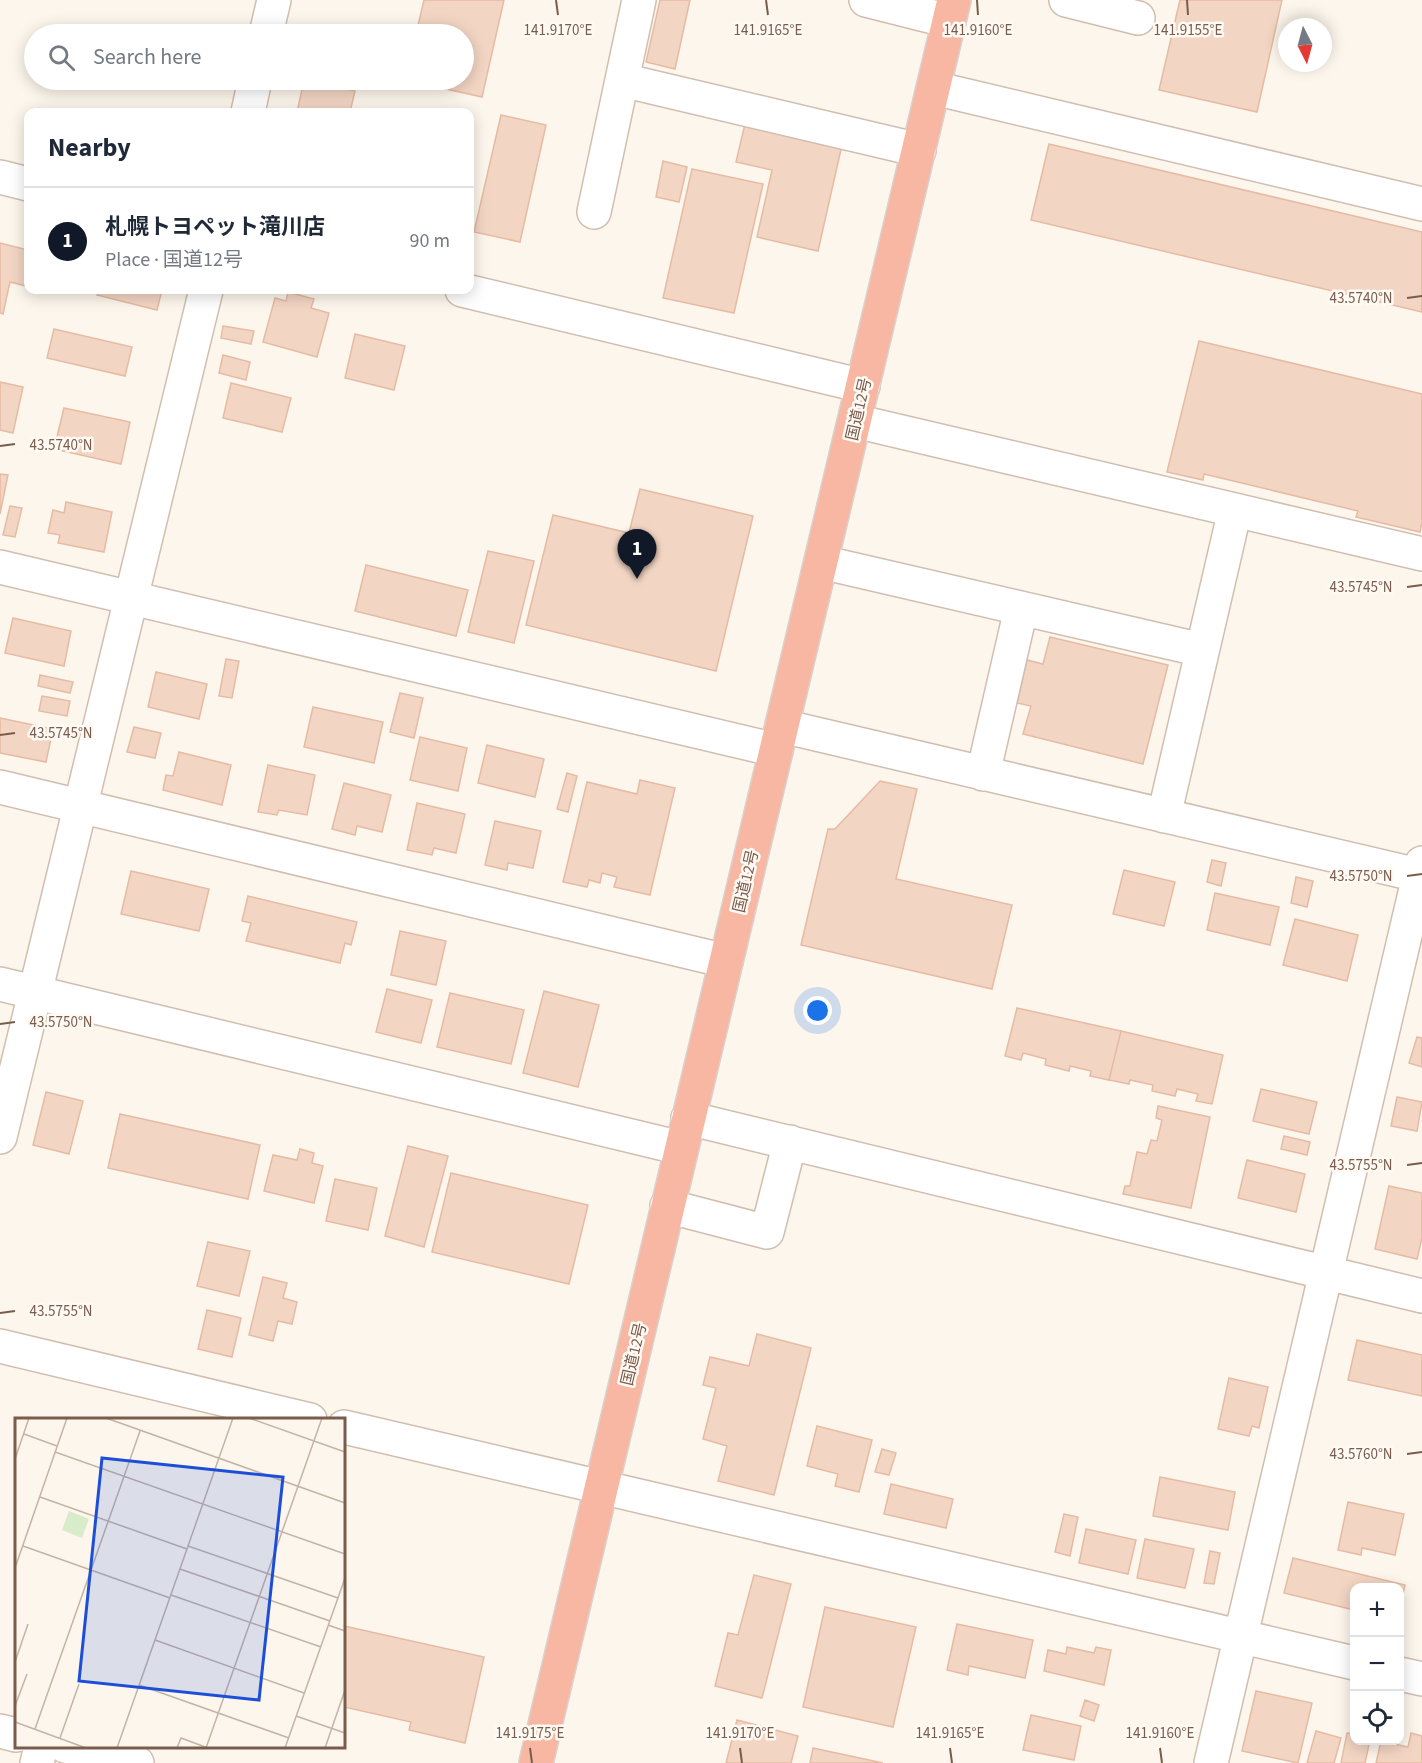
<!DOCTYPE html>
<meta charset="utf-8">
<style>
body{margin:0;font-family:"Source Sans 3","Noto Sans JP",sans-serif;background:#f6f6f7;color:#1f2937}
.controls{position:absolute;right:18px;bottom:18px;display:grid;overflow:hidden;border-radius:12px;box-shadow:0 3px 15px #0003}
.controls button{width:54px;height:54px;display:grid;place-items:center;padding:0;border:0;border-bottom:2px solid #e0e1e3;background:#fff;color:#1f2937;font:30px sans-serif}
.compass{position:absolute;left:1278px;top:18px;width:54px;height:54px;border-radius:50%;background:#fff;box-shadow:0 3px 15px #0003;rotate:174deg}
.you{position:absolute;left:818px;top:1011px;width:21px;height:21px;margin:-15px;border:4px solid #fff;border-radius:50%;background:#1a73e8;box-shadow:0 0 0 9px #1a73e833}
.badge{display:grid;place-items:center;width:39px;height:39px;border-radius:50%;background:#111827;color:#fff;font-size:20px;font-weight:700}
.pin{position:absolute;translate:-50% -50px;filter:drop-shadow(0 2px 3px #0008)}
.pin::after{content:'';position:absolute;top:32px;width:21px;height:18px;background:inherit;clip-path:polygon(0 0,100% 0,50% 100%)}
.list{margin:0;padding:0;list-style:none}
h2{display:flex;justify-content:space-between;align-items:center;height:78px;margin:0;padding:0 24px;font-size:26px}
h2 small{font-size:20px;font-weight:400;color:#747a83}
.list li{display:grid;grid-template-columns:39px 1fr auto;gap:18px;align-items:center;box-sizing:border-box;height:108px;padding:0 24px;border-top:2px solid #e0e1e3}
.list b{display:block;font-size:22px;white-space:nowrap}
.list p{margin:0;font-size:20px;white-space:nowrap;color:#747a83}
.list em{font-size:20px;font-style:normal;color:#747a83}
.icon{flex:none;width:33px;height:33px;fill:none;stroke:currentColor;stroke-width:2;stroke-linecap:round;stroke-linejoin:round}
.map{position:relative;flex:none;width:1422px;height:1763px;overflow:hidden}
.search{position:absolute;background:#fff;box-shadow:0 3px 15px #0003;left:24px;top:24px;width:450px;height:66px;display:flex;align-items:center;gap:15px;box-sizing:border-box;padding:0 21px;border-radius:33px;color:#747a83;font-size:22px}
.panel{position:absolute;background:#fff;box-shadow:0 3px 15px #0003;left:24px;top:108px;width:450px;height:186px;border-radius:12px}
.map>svg:first-child{display:block}
</style>
<div class="map">
<svg width="1422" height="1763" viewBox="0 0 1422 1763">
<rect width="100%" height="100%" fill="#fdf6ec"/>
<path fill="#f3d5c3" stroke="#e6bba3" stroke-width="1.5" d="M424 0H504L482 97 406 80H464V34H416Z
M660 0H690L675 69 646 62Z
M1180 0H1282L1257 112 1159 90Z
M304 80 355 91 350 112H297Z
M501 115 546 125 520 242 474 232Z
M745 124 842 145 818 251 757 237 772 170 736 162Z
M1049 144 1422 232V312L1031 220Z
M663 161 687 167 679 202 656 197Z
M692 169 763 184 734 313 663 298Z
M0 243 28 250 26 286 10 282 3 314 0 313Z
M99 290H162L157 310 97 295Z
M288 292 314 299 311 308 329 313 317 357 263 342 275 298 286 301Z
M223 326 254 331 251 344 221 338Z
M54 329 132 347 125 376 47 358Z
M355 334 405 346 394 390 345 378Z
M1199 341 1422 394V522L1420 532 1356 517 1358 511 1204 474 1203 480 1167 472Z
M223 355 250 362 246 380 219 373Z
M0 382 23 387 13 433 0 430Z
M231 383 291 398 282 432 223 418Z
M64 408 130 422 121 464 54 449Z
M0 474 8 475 0 514Z
M640 489 753 516 716 671 526 625 553 515 629 533Z
M66 502 112 512 104 552 58 543 60 535 48 533 53 510 64 513Z
M10 506 22 508 15 537 3 535Z
M488 551 534 561 514 643 468 632Z
M366 565 468 590 456 636 355 611Z
M13 618 71 631 64 666 5 653Z
M1050 637 1168 665 1143 764 1023 734 1031 706 1017 703 1027 660 1043 664Z
M226 659 239 661 232 698 219 696Z
M156 672 207 684 199 719 148 707Z
M40 675 73 682 70 693 38 686Z
M400 693 423 698 414 738 390 732Z
M42 696 70 701 67 716 39 711Z
M313 707 383 722 374 763 304 747Z
M0 718 53 729 46 762 0 753Z
M134 727 161 733 155 758 127 752Z
M420 737 467 748 458 791 410 780Z
M487 745 544 759 535 797 478 783Z
M179 752 231 765 222 805 163 790 166 775 173 776Z
M268 765 315 775 307 815 279 810 277 815 258 812Z
M567 773 577 776 568 812 557 809Z
M640 780 675 788 650 895 614 887 617 877 602 873 600 883 589 880 587 887 563 882 587 782 637 794Z
M880 781 917 789 896 879 1012 905 992 989 801 945 828 829H835Z
M344 783 391 795 382 832 357 826 355 835 332 829Z
M417 803 465 814 456 853 434 848 432 855 407 850Z
M495 821 541 831 533 868 508 863 507 870 485 865Z
M1212 860 1226 863 1221 886 1207 882Z
M1124 870 1175 882 1164 926 1113 914Z
M131 871 209 889 199 931 121 914Z
M1296 877 1313 881 1307 907 1291 903Z
M1215 893 1279 907 1270 945 1207 930Z
M248 896 357 922 351 945 345 943 340 963 246 941 251 923 242 921Z
M1295 919 1358 935 1347 981 1283 965Z
M400 931 446 941 436 985 391 975Z
M387 989 432 1000 421 1043 376 1032Z
M544 991 599 1005 578 1087 523 1073Z
M450 993 524 1010 511 1064 437 1047Z
M1017 1008 1121 1031 1109 1080 1090 1076 1091 1071 1070 1066 1069 1071 1045 1065 1046 1059 1023 1053 1021 1060 1005 1056Z
M1121 1031 1223 1055 1212 1104 1196 1101 1198 1094 1177 1089 1175 1096 1152 1091 1153 1085 1130 1080 1129 1084 1109 1080Z
M1417 1037 1422 1038V1067L1409 1063Z
M1261 1089 1317 1102 1309 1134 1253 1121Z
M46 1092 83 1101 69 1154 33 1145Z
M1397 1097 1422 1102 1417 1131 1391 1126Z
M1158 1106 1210 1117 1191 1208 1123 1194 1125 1186H1130L1137 1152 1147 1154 1151 1140 1157 1141 1162 1120 1156 1118Z
M120 1114 260 1145 248 1199 108 1168Z
M1284 1136 1310 1142 1307 1155 1281 1149Z
M408 1146 448 1156 424 1247 385 1236Z
M300 1149 314 1153 312 1163 323 1166 314 1203 264 1191 273 1155 297 1160Z
M1247 1160 1305 1174 1296 1212 1238 1198Z
M451 1173 588 1205 569 1284 432 1252Z
M335 1179 377 1188 368 1230 326 1221Z
M1389 1186 1422 1193V1238L1417 1259 1375 1249Z
M208 1242 250 1251 239 1296 197 1286Z
M263 1277 287 1283 283 1298 297 1302 292 1324 278 1321 273 1341 249 1335Z
M207 1310 241 1318 232 1357 198 1349Z
M757 1334 811 1348 774 1495 718 1481 727 1446 703 1439 716 1388 703 1385 710 1357 749 1366Z
M1357 1340 1422 1355V1396L1348 1380Z
M1229 1378 1268 1387 1259 1428 1252 1426 1249 1436 1218 1429Z
M817 1426 872 1440 859 1492 835 1486 838 1474 807 1466Z
M882 1449 896 1453 889 1475 875 1472Z
M1160 1477 1235 1492 1228 1530 1153 1516Z
M891 1484 953 1499 946 1528 884 1514Z
M1348 1502 1404 1514 1395 1555 1362 1548 1361 1555 1338 1550Z
M1064 1514 1078 1517 1070 1556 1055 1552Z
M1086 1529 1136 1540 1128 1574 1079 1563Z
M1145 1539 1194 1549 1185 1588 1137 1578Z
M1210 1551 1220 1553 1214 1584 1204 1583Z
M1293 1558 1405 1585 1400 1607V1588H1354V1610L1284 1593Z
M754 1575 791 1584 762 1698 715 1686 728 1633 738 1635Z
M825 1607 916 1627 893 1727 803 1707Z
M957 1624 1033 1640 1025 1678 969 1666 968 1675 947 1670Z
M344 1626 484 1657 465 1743 409 1730 411 1722 344 1707Z
M1067 1647 1094 1653 1096 1647 1111 1650 1104 1685 1044 1671 1048 1650 1066 1654Z
M1256 1691 1312 1703 1298 1763 1242 1751Z
M1085 1700 1099 1705 1094 1721 1080 1716Z
M1031 1715 1081 1726 1074 1760 1023 1750Z
M737 1720 798 1736 791 1763H726Z
M1316 1731 1341 1738 1334 1763H1307Z
M1347 1733 1354 1734V1740H1370L1365 1763H1341Z
M1411 1733 1422 1736V1763H1376L1381 1741 1408 1747Z
M813 1748 883 1763H810Z"/>
<g fill="none" stroke-linecap="round" stroke-linejoin="round">
<defs>
<path id="minor" d="M866 0 949 21
M1066 0 1138 18
M266 34 274 0
M622 80 639 0
M934 88 1422 204
M248 112 255 80
M0 177 28 184
M594 212 622 80 919 150
M462 290 863 386
M855 421 1422 554
M821 562 1202 650
M0 567 776 750
M782 726 1422 876
M983 774 1021 609
M0 787 726 961
M1164 816 1235 510
M0 984 681 1148
M688 1118 1422 1296
M0 1137 206 290
M667 1206 767 1232 790 1142
M0 1346 310 1420
M344 1427 1354 1663
M1400 1674 1422 1679
M0 1731 16 1735
M65 1746 137 1763
M37 1763 41 1746
M1211 1763 1422 863"/>
<path id="highway" d="M536 1763 954 0"/>
</defs>
<use href="#minor" stroke="#d1beb0" stroke-width="36"/>
<use href="#highway" stroke="#dad1cd" stroke-width="36"/>
<use href="#minor" stroke="#fff" stroke-width="33"/>
<use href="#highway" stroke="#f7b7a3" stroke-width="33"/>
</g>
<path fill="none" stroke="#7a5c4d" stroke-width="2" d="M556 0 558 15M766 0 768 15M977 0 978 15M1187 0 1188 15M1407 298 1422 296M0 446 15 444M1407 587 1422 585M0 735 15 733M1407 876 1422 874M0 1024 15 1022M1407 1165 1422 1163M0 1313 15 1311M1407 1454 1422 1452M530 1748 532 1763M740 1748 742 1763M950 1748 952 1763M1160 1748 1162 1763"/>
<g text-anchor="middle" stroke-width="5" stroke-linejoin="round" paint-order="stroke">
<g font-size="16" fill="#7a5c4d" stroke="#fffaf3">
<text transform="translate(858 409) rotate(-77)" y="6">国道12号</text>
<text transform="translate(745 881) rotate(-77)" y="6">国道12号</text>
<text transform="translate(633 1354) rotate(-77)" y="6">国道12号</text>
</g>
</g>
<g transform="translate(15 1418)">
<rect width="330" height="330" fill="#fdf6ec"/>
<path d="M54 93 74 101 67 120 47 112Z" fill="#d8ecc9"/>
<path fill="none" stroke="#c5b3a7" stroke-width="1.5" d="M91 0 330 85M234 0 330 34M9 16 42 28M40 34 330 136M0 41 14 0M25 79 172 131M8 128 155 180M173 128 323 180M0 150 52 0M165 151 315 203M156 177 306 229M313 207 330 213M140 222 289 275M0 244 13 206M124 267 274 320M0 288 12 256M281 298 330 315M0 304 71 330M20 311 125 13M45 320 64 266M102 330 218 0M162 330 166 320 193 330M191 330 307 0M270 330 330 160M310 330 330 272"/>
<path fill="#1d4ed8" fill-opacity="0.15" stroke="#1d4ed8" stroke-width="3" d="M87 40 268 59 244 282 64 263Z"/>
<rect width="330" height="330" fill="none" stroke="#7a5c4d" stroke-width="3"/>
</g>
<g font-size="15" text-anchor="middle" fill="#7a5c4d" stroke="#fffaf3" stroke-width="5" stroke-linejoin="round" paint-order="stroke">
<text x="558" y="35">141.9170°E</text>
<text x="768" y="35">141.9165°E</text>
<text x="978" y="35">141.9160°E</text>
<text x="1188" y="35">141.9155°E</text>
<text x="1361" y="303">43.5740°N</text>
<text x="61" y="450">43.5740°N</text>
<text x="1361" y="592">43.5745°N</text>
<text x="61" y="738">43.5745°N</text>
<text x="1361" y="881">43.5750°N</text>
<text x="61" y="1027">43.5750°N</text>
<text x="1361" y="1170">43.5755°N</text>
<text x="61" y="1316">43.5755°N</text>
<text x="1361" y="1459">43.5760°N</text>
<text x="530" y="1738">141.9175°E</text>
<text x="740" y="1738">141.9170°E</text>
<text x="950" y="1738">141.9165°E</text>
<text x="1160" y="1738">141.9160°E</text>
</g>
</svg>
<div class="controls">
<button>+</button>
<button>−</button>
<button><svg class="icon" aria-label="locate" viewBox="0 0 24 24"><circle cx="12" cy="12" r="6"/><path d="M12 2v4M12 18v4M2 12h4M18 12h4"/></svg></button>
</div>
<svg class="compass" viewBox="-18 -18 36 36"><path d="M0-13l5 13h-10z" fill="#e53935"/><path d="M0 13l5-13h-10z" fill="#747a83"/></svg>
<div class="you"></div>
<div class="pin badge" style="left:637px;top:579px">1</div>
<div class="search"><svg class="icon" aria-label="search" viewBox="0 0 24 24"><circle cx="10" cy="10" r="6"/><path d="M15 15l6 6"/></svg>Search here</div>
<section class="panel">
<h2>Nearby<small></small></h2>
<ul class="list">
<li><span class="badge">1</span><div><b>札幌トヨペット滝川店</b><p>Place · 国道12号</p></div><em>90 m</em></li>
</ul>
</section>
</div>
